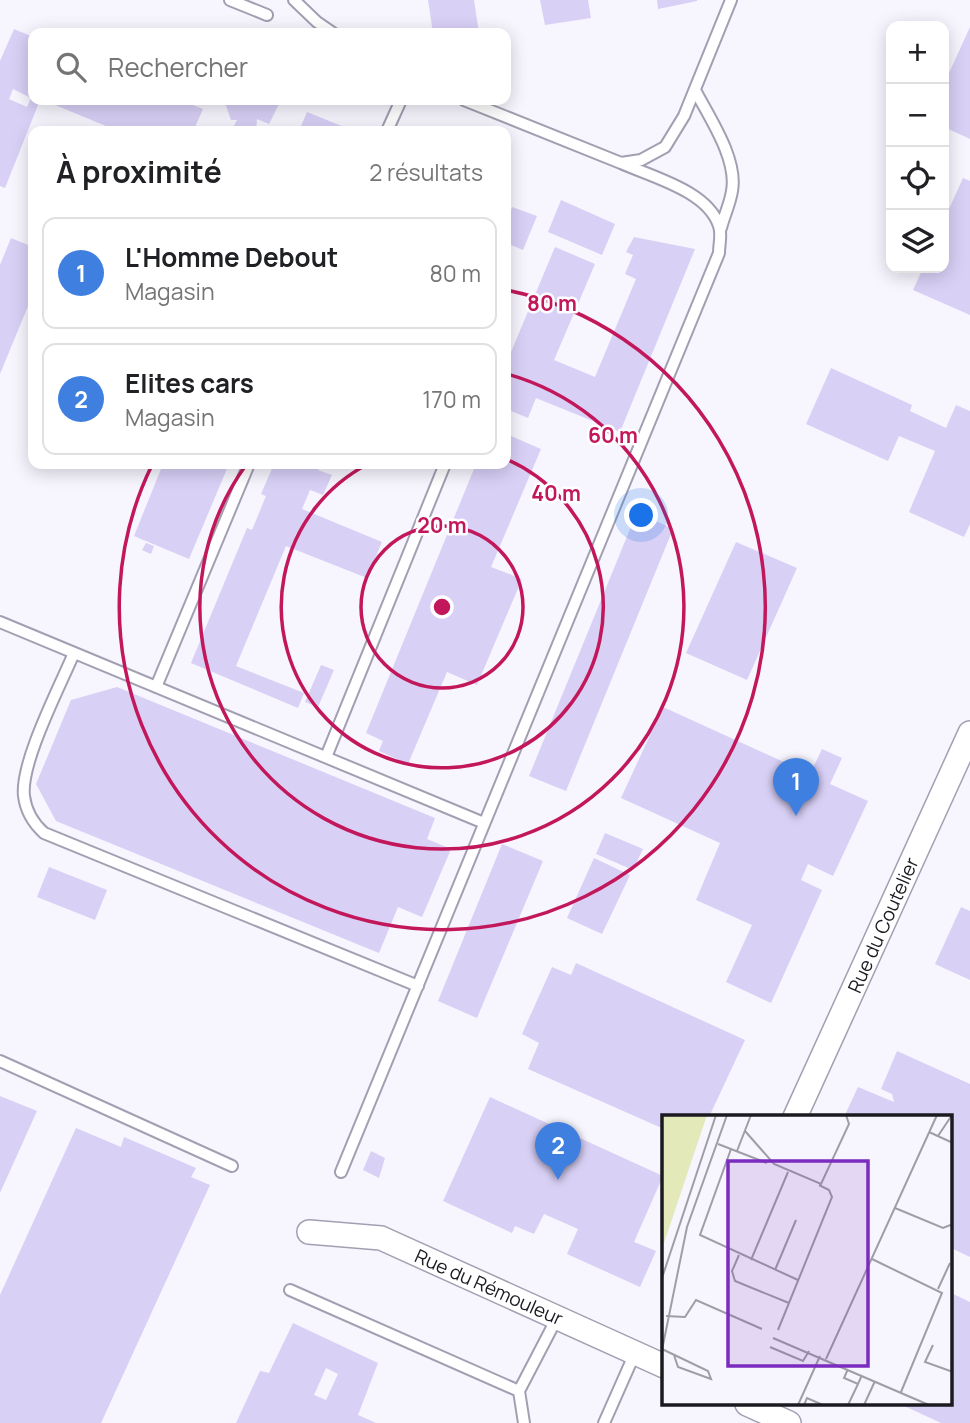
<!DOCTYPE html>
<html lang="fr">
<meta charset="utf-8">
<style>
body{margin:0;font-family:Manrope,sans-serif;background:#f6f6f6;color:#202124}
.controls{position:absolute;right:21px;top:21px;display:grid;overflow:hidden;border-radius:14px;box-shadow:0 4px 18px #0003}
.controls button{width:63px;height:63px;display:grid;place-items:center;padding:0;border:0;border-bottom:2px solid #e0e0e0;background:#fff;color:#202124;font:35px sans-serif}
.you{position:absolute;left:642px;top:516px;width:24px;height:24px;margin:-18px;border:5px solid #fff;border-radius:50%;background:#1a73e8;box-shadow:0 0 0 10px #1a73e833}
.badge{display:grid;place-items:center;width:46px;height:46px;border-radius:50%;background:#575b29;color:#fff;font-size:23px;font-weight:700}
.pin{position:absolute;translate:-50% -58px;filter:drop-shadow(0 2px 4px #0008)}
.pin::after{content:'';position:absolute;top:37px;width:24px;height:21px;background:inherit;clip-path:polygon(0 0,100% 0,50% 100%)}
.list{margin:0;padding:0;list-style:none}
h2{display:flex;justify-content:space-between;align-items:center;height:91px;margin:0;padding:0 28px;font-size:30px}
h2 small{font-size:23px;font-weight:400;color:#757577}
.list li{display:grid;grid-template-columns:46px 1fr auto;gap:21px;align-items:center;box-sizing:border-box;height:112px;margin:0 14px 14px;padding:0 14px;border:2px solid #e0e0e0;border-radius:14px}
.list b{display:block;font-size:26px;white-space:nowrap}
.list p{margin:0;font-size:23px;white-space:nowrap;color:#757577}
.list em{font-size:23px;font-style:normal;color:#757577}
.icon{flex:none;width:38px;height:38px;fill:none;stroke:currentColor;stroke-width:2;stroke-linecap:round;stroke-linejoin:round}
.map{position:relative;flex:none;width:970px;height:1423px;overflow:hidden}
.search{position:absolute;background:#fff;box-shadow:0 4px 18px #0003;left:28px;top:28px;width:483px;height:77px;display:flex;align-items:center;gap:18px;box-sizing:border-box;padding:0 24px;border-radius:14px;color:#757577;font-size:26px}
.panel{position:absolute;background:#fff;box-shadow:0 4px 18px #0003;left:28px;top:126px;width:483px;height:343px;border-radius:14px}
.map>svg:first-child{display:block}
</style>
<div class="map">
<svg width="970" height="1423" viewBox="0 0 970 1423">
<rect width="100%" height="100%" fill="#f7f5fe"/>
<path fill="#d9d0f6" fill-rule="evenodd" d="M428 0H474L479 33H433Z
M540 0H588L591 18 545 25Z
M657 0H697V1L658 9Z
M970 27V139L944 127V84Z
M14 29 33 37V100H40L5 188 0 186V61ZM13 89 31 98 27 107 9 99Z
M43 100H180L203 109 195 127 205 131H118Z
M224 100H281L269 124 257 119 256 131H231L237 120H231Z
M307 112 354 131H299Z
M963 178 970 181V315L913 290 923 268H944V220Z
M561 200 615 224 602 255 548 232Z
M512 207 537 216 523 250 506 243V225Z
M634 237 695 249 620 432 536 398 528 418 506 409V364L555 247 595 264 554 360 595 377 636 279 625 274 633 255 626 252Z
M11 238 33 247V294L0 374V265Z
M831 368 912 405 910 411 946 428 956 405 970 411V524L964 537 909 512 935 451 899 436 888 461 806 424Z
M506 434 541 449 491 567 522 579 477 685 447 672 408 764 379 751 383 741 366 733 476 464H506Z
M163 464H229L189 559 134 536Z
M274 464H321L318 470 332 475 323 495 310 490 302 509 382 542 367 578 286 546 236 666 304 693 298 708 191 663 247 528 252 530 266 496 261 494Z
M637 512 673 529 566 791 529 776Z
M736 542 797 568 747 680 686 653Z
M146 543 154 546 151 554 142 550Z
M321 665 334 670 318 707 305 702Z
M117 687 435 818 427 839 451 849 422 917 398 907 379 953 56 821 36 784 71 700Z
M663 707 810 774 822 749 842 758 830 784 868 801 833 876 808 864 801 880 822 890 771 1003 726 982 752 925 696 900 720 843 621 798Z
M605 833 643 849 633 870 596 854Z
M502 844 543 861 477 1018 438 1001Z
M594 858 630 875 602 934 567 918Z
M49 867 107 890 95 920 37 897Z
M961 907 970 911V980L935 964Z
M576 963 745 1040 709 1117H664V1129L528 1069 539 1043 522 1034 552 967 571 975Z
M897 1051 970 1084V1257L951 1248V1117H844L858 1087 894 1102 892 1094 881 1089Z
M0 1096 37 1111 0 1193Z
M490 1097 663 1176 634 1242 656 1251 640 1287 567 1254 578 1229 544 1214 534 1234 515 1226 512 1233 443 1201Z
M76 1128 121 1147 124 1137 196 1168 191 1177 210 1185 101 1423H0V1295Z
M371 1151 385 1158 379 1178 363 1170Z
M951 1293 970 1302V1423H941L900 1404H951Z
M293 1323 378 1363 358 1415 376 1423H236L260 1371 269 1373ZM326 1368 338 1374 326 1400 314 1395Z"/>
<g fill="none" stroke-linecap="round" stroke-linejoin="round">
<defs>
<path id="service" d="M230 0 267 15
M294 0 317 22 333 33
M695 90C709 117 738 159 732 191 730 204 724 216 721 228
M464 100 621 163 641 160 665 147 684 116 731 0
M387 131 401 100
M0 622 484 823
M74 653C60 686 20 763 24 796 26 812 33 823 44 833L418 986
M156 687 249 464
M326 757 445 464
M0 1061 232 1166
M341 1172 719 253C719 244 722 234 719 226 708 191 652 177 621 163
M290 1290 519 1391 557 1318
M519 1391 524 1423
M604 1423 635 1353"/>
<path id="minor" d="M795 1117 970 733
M309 1232 381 1238 664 1366
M747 1404 789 1423"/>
</defs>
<use href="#service" stroke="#a39fb2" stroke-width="14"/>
<use href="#minor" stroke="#a39fb2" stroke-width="26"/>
<use href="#service" stroke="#fff" stroke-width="10"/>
<use href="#minor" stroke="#fff" stroke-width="23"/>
</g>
<g fill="none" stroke="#c2185b" stroke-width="3.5">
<circle cx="442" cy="607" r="81"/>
<path d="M506 459A161 161 0 1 1 368 464"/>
<path d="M507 374A242 242 0 1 1 246 465"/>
<path d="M506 290A323 323 0 1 1 152 465"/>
</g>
<g text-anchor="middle" stroke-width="5" stroke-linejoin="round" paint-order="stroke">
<g font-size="19" fill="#1b1a21" stroke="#fff">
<text transform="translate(883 925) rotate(-66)" y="7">Rue du Coutelier</text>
<text transform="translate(489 1287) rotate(24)" y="7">Rue du Rémouleur</text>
</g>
</g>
<g transform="translate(662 1115)">
<rect width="290" height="290" fill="#f7f5fe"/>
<path d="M0 0H45L0 134Z" fill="#e3e9b9"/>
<path fill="none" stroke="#9f9da6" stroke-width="2" d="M83 16 112 49 159 69 187 9 184 0M267 17 291 28M276 21 290 0M56 29 105 48M69 34 38 120 136 165M75 36 89 0M233 93 281 113 291 109M77 140 70 156 73 166 127 188M210 144 280 178 239 277M89 145 126 57M113 155 134 105M0 163 54 0M276 174 288 148M4 201 23 202 34 185 100 214M116 215 170 82 167 75 157 70M111 223 267 290M271 230 263 247 291 257M108 232 141 246 147 236M0 234 46 256 49 264 16 252 12 240M0 235 25 112 65 0M164 244 275 0M186 254 182 263 196 269 200 260M136 290 158 241M142 290 145 283 161 290M186 290 196 269M202 290 213 266"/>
<path fill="#7b2cbf" fill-opacity="0.15" stroke="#7b2cbf" stroke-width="3.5" d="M66 46H206V251H66Z"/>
<rect width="290" height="290" fill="none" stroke="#1b1a21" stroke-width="3.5"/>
</g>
<circle cx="442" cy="607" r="10" fill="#c2185b" stroke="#fff" stroke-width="3.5"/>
<g font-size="21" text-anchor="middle" font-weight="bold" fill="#c2185b" stroke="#fff" stroke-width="5" stroke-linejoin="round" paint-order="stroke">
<text x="552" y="311">80 m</text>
<text x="613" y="443">60 m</text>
<text x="556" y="501">40 m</text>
<text x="442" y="533">20 m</text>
</g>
</svg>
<div class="controls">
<button>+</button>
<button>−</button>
<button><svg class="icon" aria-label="locate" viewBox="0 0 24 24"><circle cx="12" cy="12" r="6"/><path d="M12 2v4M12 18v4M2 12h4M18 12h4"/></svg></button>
<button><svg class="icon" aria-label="layers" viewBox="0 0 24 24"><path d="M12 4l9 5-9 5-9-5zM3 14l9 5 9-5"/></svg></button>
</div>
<div class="you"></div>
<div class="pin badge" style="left:796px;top:816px;background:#3f7fe0">1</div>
<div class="pin badge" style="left:558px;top:1180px;background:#3f7fe0">2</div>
<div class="search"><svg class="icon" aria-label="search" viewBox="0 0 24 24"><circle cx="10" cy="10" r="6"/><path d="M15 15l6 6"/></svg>Rechercher</div>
<section class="panel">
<h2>À proximité<small>2 résultats</small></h2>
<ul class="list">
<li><span class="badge" style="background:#3f7fe0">1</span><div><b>L'Homme Debout</b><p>Magasin</p></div><em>80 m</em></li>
<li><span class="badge" style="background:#3f7fe0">2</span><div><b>Elites cars</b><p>Magasin</p></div><em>170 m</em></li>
</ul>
</section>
</div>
